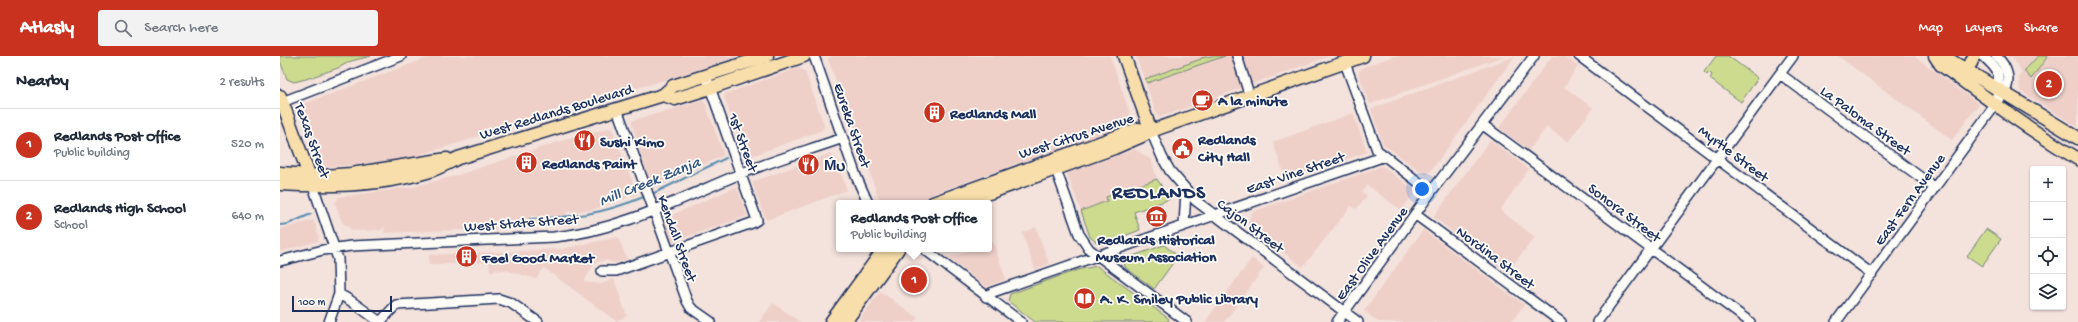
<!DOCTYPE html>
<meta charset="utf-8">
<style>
body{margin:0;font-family:"Gochi Hand",sans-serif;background:#f2f2f3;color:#1f2937}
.controls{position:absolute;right:12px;bottom:12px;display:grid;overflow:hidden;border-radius:4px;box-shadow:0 1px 3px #0004}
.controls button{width:36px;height:36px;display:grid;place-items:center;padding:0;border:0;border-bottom:1px solid #e0e1e3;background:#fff;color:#1f2937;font:20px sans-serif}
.scale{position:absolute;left:12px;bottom:10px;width:100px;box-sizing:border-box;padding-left:4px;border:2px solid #1b2f5e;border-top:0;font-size:11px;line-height:14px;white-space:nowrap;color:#1b2f5e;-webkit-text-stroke:3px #fdfcf7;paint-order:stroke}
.you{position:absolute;left:1142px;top:133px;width:14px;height:14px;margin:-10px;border:3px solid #fff;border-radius:50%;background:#1a73e8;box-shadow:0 0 0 6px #1a73e833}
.badge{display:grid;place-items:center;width:26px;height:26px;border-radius:50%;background:#c8321e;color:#fff;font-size:13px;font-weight:700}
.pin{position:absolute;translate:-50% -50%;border:2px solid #fff;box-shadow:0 1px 4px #0006}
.popup{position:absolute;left:556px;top:144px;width:156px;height:52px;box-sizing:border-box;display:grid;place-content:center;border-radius:4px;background:#fff;filter:drop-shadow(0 1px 3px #0005);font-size:13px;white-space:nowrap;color:#747a83}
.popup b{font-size:15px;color:#1f2937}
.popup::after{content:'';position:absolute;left:50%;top:100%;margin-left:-8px;border:8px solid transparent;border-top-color:#fff}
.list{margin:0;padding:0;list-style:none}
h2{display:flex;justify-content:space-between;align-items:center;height:52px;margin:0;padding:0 16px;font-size:17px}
h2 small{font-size:13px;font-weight:400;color:#747a83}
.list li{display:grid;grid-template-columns:26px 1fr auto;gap:12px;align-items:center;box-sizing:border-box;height:72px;padding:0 16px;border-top:1px solid #e0e1e3}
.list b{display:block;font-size:15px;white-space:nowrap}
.list p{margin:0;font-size:13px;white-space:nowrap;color:#747a83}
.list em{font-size:13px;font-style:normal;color:#747a83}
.icon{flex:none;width:22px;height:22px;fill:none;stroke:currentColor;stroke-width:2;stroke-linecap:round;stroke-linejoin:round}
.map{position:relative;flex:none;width:1798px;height:266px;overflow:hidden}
header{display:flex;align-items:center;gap:24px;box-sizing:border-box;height:56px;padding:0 20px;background:#c8321e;color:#fff}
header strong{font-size:19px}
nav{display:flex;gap:22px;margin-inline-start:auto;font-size:14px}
.search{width:280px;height:36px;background:#f2f2f3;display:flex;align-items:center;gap:10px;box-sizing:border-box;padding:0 14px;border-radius:4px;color:#747a83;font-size:15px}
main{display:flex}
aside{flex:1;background:#fff}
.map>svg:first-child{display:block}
</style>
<header>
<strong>Atlasly</strong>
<div class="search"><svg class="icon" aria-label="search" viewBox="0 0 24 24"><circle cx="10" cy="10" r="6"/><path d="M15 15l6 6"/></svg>Search here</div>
<nav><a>Map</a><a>Layers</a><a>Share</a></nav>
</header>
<main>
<aside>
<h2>Nearby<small>2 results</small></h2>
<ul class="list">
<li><span class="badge">1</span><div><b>Redlands Post Office</b><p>Public building</p></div><em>520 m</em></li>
<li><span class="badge">2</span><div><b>Redlands High School</b><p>School</p></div><em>640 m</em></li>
</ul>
</aside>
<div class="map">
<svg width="1798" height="266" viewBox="0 0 1798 266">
<rect width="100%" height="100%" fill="#f4e2dc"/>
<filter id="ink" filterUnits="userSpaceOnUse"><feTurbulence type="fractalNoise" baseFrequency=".025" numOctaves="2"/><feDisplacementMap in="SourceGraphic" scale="8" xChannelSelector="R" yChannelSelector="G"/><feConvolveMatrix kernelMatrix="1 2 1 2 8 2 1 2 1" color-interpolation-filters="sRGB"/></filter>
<g filter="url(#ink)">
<path fill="#eed0c9" d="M152 0H461L375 27 260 59 185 85 136 100 95 107 46 111 40 110 20 56 21 49Z
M551 0H830L852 63 847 69 655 137 637 147H604L598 140 548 3Z
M856 0H1050L878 62Z
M1114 0H1224L1090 48 1078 16 1083 11Z
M1235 0 1147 120 1103 88 1091 53Z
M1272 0H1284L1298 10 1284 31 1313 52 1288 86 1267 71 1249 94 1219 72Z
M1558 0H1634L1699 48 1672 84Z
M1727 0H1798V71L1740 35 1739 21 1742 16 1732 1Z
M518 12 525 15 544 69V72L540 75 469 101 465 100 444 41 445 38Z
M424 44 444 99 372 133 351 65Z
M1073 57 1087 96 1006 124 993 86Z
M329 72 332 73 357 138 312 154 286 156 289 164 264 167 261 160H250L253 171 104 177 105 170 101 174 73 175 62 166 55 147 59 141 133 131 178 119 287 83Z
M1210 84 1249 113 1220 154 1255 181 1227 216 1153 161Z
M855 93 871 104 877 123 826 141 828 145 801 155 787 117Z
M549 98 555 101 567 134 487 164 485 162 472 126Z
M1102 110 1136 135 1121 154 1087 129 1082 136 1087 140 1076 153 1071 150 1023 211 969 171 968 166 972 156Z
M456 131 458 134 467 160 391 186 383 163Z
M34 164 39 182 38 185 0 196V173Z
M756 171 769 208 755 213 742 177Z
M1143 174 1244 249 1231 266H1098L1084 255Z
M338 181 347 203 335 207 326 204 315 206 304 226 321 228 334 223 347 260 336 265 264 212 256 223 225 214 210 215 209 206 149 209V199L282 193Z
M713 186 726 223 706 231 668 202 694 193H709V188Z
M972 202 984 212 960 245 944 266H925Z
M600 235 638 262 634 266H578Z
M493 247 520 266H479Z"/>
<path fill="#cddb8f" stroke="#748576" d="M0 0H91L71 5 58 12 26 23 14 26 7 23 0 5Z
M931 0H945L867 27 865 23 921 3V2Z
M1436 0H1448L1478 22 1461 46 1430 23 1432 19 1429 16 1427 19 1424 16Z
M1758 0H1768L1751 23 1744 15Z
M877 123 890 143 854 156 860 174 820 189 810 181 801 155 827 145 826 141Z
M1706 173 1721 183 1702 210 1687 200Z
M884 189 898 200 874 233 845 211 844 206 847 202Z
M817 210 889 263 887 266H755L728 245 730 238 797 214Z"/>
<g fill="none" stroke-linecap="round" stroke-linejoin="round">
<path stroke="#5c8fb1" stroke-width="2" d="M372 138 446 102
M250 163C296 161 323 158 366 140
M0 169 8 168 31 158"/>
<defs>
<path id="minor" d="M534 0 576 120 588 147
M957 0 970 41
M1299 0 1592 218
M1703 0C1720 15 1720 17 1717 39
M1065 7 1097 94 1151 136
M1500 18 1655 132
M2 46 121 0
M337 53 407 245 411 252 431 266
M1203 69 1470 266
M871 75 882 101 890 115 916 145 1078 266
M774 108 799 178 809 193 907 266
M31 124 58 203 59 238 49 266
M1136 159 1281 266
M904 169 906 135
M644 193 741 266
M0 205 43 194 71 190 274 181C341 174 399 143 460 118 494 104 529 94 563 82
M322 215H336L472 167 477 164 426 20
M59 238 71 245 100 266
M706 241 713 236 1105 100
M100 266 116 249 219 243 231 247 258 266
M1057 266 1151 136 1254 0
M1317 266 1513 0
M1556 266 1724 37C1732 24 1727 10 1716 0"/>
<path id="major" d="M844 0 871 75
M1655 0 1661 9C1706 42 1750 74 1798 103
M1658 0 1668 3 1798 82
M1684 13 1691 7 1694 0
M383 39 395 43 430 32 524 0
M0 40 29 119
M0 117 43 120 71 118 167 103
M0 128C49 131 99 130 147 116 157 113 168 107 178 102L383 39 393 30 487 0
M653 147 858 73 871 75
M681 147 834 92 862 80 871 75 1083 0
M551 266 604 193
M565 266 618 193"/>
</defs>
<use href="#minor" stroke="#1b2f5e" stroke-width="12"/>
<use href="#major" stroke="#1b2f5e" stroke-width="15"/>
<use href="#minor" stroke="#fdfcf7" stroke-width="9"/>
<use href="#major" stroke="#f8deab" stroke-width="12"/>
</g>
</g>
<defs>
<symbol id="cafe-disc" viewBox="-11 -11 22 22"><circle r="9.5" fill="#c8321e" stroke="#fdfcf7"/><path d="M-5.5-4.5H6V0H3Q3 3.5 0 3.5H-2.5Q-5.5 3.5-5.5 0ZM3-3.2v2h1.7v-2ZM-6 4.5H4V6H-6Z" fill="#fff"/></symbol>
<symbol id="building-disc" viewBox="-11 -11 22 22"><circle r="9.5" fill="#c8321e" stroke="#fdfcf7"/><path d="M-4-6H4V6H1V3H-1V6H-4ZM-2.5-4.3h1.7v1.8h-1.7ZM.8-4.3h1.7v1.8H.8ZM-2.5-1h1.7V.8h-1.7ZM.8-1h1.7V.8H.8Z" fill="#fff"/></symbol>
<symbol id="restaurant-disc" viewBox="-11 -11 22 22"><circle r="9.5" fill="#c8321e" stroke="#fdfcf7"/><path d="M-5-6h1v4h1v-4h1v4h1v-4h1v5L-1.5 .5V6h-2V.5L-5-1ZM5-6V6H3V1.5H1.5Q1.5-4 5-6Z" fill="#fff"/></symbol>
<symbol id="civic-disc" viewBox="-11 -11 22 22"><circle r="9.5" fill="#c8321e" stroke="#fdfcf7"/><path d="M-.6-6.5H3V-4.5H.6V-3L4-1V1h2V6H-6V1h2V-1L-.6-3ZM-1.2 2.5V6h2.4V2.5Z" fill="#fff"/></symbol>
<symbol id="museum-disc" viewBox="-11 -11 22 22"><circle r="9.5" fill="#c8321e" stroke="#fdfcf7"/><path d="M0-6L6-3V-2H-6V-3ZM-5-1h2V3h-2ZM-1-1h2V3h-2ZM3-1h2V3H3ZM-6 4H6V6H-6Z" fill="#fff"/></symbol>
<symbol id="library-disc" viewBox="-11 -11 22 22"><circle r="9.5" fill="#c8321e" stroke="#fdfcf7"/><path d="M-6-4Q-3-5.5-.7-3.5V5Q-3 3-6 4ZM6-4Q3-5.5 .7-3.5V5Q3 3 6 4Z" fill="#fff"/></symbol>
</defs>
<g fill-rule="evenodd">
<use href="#cafe-disc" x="910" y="32" width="25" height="25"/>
<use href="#building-disc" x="642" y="44" width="25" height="25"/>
<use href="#restaurant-disc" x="292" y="72" width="25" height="25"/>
<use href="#civic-disc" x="890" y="80" width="25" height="25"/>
<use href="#building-disc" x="234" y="94" width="25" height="25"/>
<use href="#restaurant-disc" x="516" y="96" width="25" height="25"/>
<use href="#museum-disc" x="864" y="148" width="25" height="25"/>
<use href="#building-disc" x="174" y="188" width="25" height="25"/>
<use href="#library-disc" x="792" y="230" width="25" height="25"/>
</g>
<g text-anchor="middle" stroke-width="3.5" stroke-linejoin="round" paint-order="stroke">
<g font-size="15" font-weight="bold" fill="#1b2f5e" stroke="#fdfcf7" text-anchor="start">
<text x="938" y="49">A la minute</text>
<text x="670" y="62">Redlands Mall</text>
<text x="918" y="88">Redlands<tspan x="918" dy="17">City Hall</tspan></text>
<text x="320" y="90">Sushi Kimo</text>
<text x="262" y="112">Redlands Paint</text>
<text x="544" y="114">ḾU</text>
<text x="876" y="188" text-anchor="middle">Redlands Historical<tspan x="876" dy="17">Museum Association</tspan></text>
<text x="202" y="206">Feel Good Market</text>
<text x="820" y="247">A. K. Smiley Public Library</text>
</g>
<g font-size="15" fill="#1b2f5e" stroke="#fdfcf7">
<text transform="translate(276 55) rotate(-17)" y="5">West Redlands Boulevard</text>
<text transform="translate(1586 64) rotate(36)" y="5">La Paloma Street</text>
<text transform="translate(573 69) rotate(71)" y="5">Eureka Street</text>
<text transform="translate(796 79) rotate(-18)" y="5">West Citrus Avenue</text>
<text transform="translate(33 84) rotate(70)" y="5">Texas Street</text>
<text transform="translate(464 86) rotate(70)" y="5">1st Street</text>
<text transform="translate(1454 97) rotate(37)" y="5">Myrtle Street</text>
<text transform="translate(1015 116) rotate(-19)" y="5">East Vine Street</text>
<text transform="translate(1629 143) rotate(-54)" y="5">East Fern Avenue</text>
<text transform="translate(1345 156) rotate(37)" y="5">Sonora Street</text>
<text transform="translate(241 166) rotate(-4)" y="5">West State Street</text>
<text transform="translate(971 169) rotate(37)" y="5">Cajon Street</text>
<text transform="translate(398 182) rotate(70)" y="5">Kendall Street</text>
<text transform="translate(1091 197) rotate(-54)" y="5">East Olive Avenue</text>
<text transform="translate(1216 201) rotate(37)" y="5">Nordina Street</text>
</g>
<g font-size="16" font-style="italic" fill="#365780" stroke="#fdfcf7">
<text transform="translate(369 124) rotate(-22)" y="6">Mill Creek Zanja</text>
</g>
<g font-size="19" font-weight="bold" letter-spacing="1" fill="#1b2f5e" stroke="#fdfcf7">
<text x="879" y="142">REDLANDS</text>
</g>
</g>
</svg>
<div class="controls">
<button>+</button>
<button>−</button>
<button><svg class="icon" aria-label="locate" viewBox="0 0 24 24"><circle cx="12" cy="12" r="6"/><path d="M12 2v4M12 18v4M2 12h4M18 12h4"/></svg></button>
<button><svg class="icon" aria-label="layers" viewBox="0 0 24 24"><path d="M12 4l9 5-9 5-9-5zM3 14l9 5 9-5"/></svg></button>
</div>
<div class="scale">100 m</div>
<div class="you"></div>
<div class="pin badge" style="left:634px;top:224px">1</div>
<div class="popup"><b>Redlands Post Office</b>Public building</div>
<div class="pin badge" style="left:1769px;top:28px">2</div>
</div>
</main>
